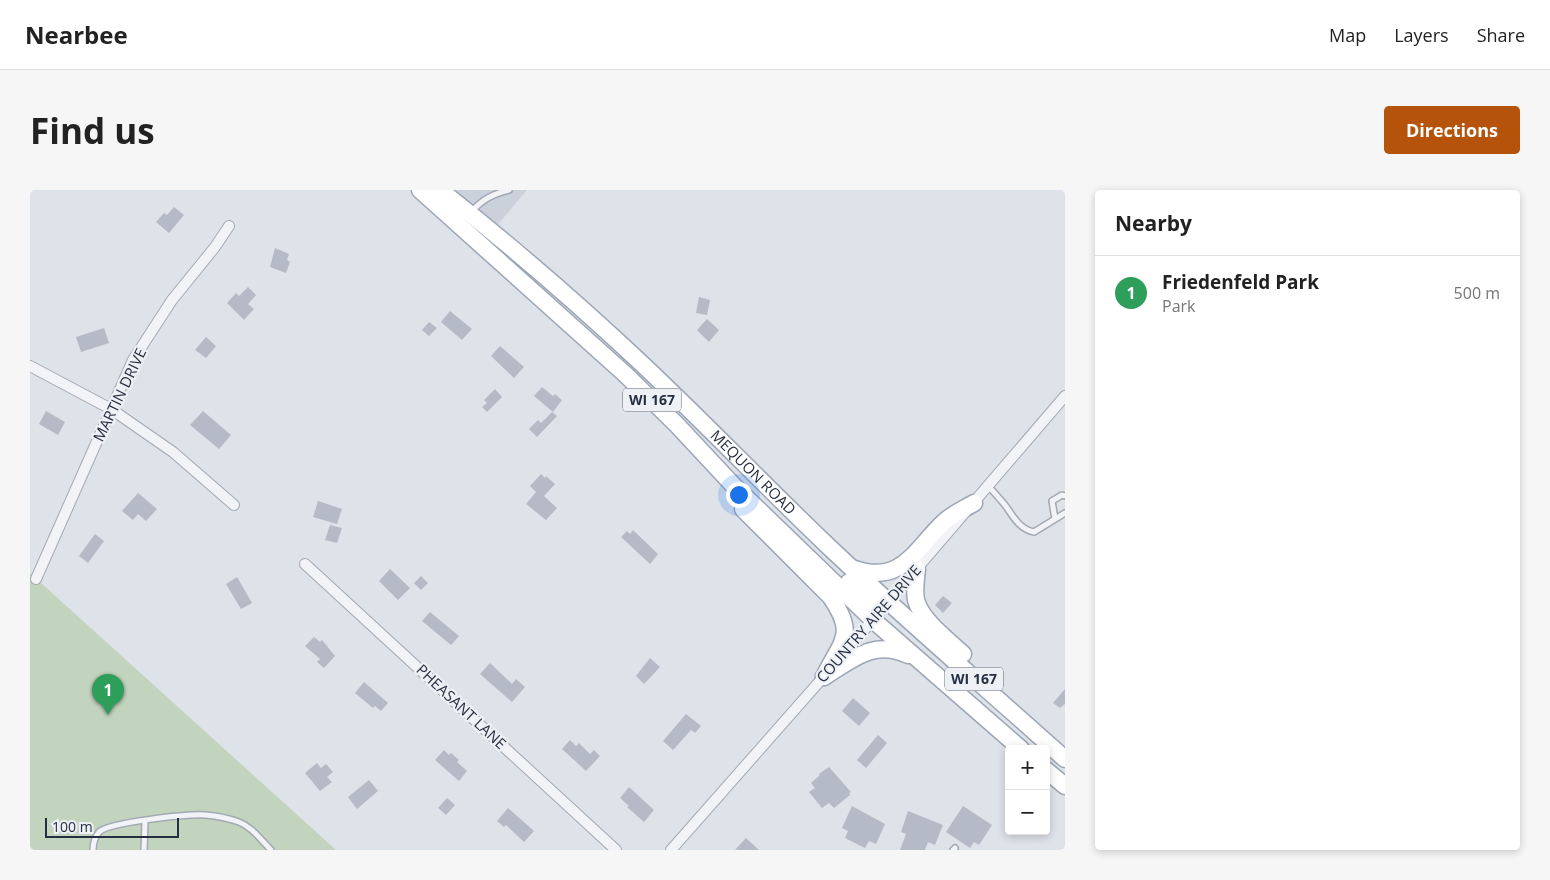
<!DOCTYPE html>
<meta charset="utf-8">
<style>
body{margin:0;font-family:"Open Sans",sans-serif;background:#f6f6f6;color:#222}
.controls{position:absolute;right:15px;bottom:15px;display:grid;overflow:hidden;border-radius:5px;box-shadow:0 2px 8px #0003}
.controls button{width:45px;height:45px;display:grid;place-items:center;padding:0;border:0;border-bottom:1px solid #e0e0e0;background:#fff;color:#222;font:25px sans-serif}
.scale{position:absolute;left:15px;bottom:12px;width:134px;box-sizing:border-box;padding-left:5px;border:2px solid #252f41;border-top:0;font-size:14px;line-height:18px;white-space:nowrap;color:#252f41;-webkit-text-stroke:4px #edf1f6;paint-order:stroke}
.you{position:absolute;left:708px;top:304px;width:18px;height:18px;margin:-12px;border:4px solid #fff;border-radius:50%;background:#1a73e8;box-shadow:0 0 0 8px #1a73e833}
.badge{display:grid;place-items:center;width:32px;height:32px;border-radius:50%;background:#b45309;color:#fff;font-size:16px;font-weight:700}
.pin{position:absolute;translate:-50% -41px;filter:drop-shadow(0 1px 2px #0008)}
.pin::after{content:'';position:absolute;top:26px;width:18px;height:15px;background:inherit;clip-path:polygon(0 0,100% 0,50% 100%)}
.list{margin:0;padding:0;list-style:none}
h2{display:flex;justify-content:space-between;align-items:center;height:65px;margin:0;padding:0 20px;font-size:21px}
h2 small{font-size:16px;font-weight:400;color:#767676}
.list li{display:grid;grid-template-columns:32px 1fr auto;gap:15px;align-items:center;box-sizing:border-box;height:75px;padding:0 20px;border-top:1px solid #e0e0e0}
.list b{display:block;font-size:19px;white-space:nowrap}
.list p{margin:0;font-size:16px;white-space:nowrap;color:#767676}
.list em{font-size:16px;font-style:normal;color:#767676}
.map{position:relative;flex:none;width:1035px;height:660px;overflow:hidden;border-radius:5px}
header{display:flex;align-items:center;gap:30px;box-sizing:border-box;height:70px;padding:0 25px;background:#fff;border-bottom:1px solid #e0e0e0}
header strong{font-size:24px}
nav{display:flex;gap:28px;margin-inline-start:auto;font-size:18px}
.intro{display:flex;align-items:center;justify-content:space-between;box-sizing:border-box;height:120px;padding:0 30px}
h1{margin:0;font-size:35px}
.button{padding:12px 22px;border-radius:5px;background:#b45309;color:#fff;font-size:18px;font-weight:700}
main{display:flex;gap:30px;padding:0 30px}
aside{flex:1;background:#fff;border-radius:5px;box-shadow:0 2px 8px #0003}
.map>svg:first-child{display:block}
</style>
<header>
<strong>Nearbee</strong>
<nav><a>Map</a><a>Layers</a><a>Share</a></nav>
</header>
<div class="intro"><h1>Find us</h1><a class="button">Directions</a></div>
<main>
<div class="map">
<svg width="1035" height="660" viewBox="0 0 1035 660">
<rect width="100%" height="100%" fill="#dee2e9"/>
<path fill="#cbd1db" d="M407 0H497L459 45Z"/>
<path fill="#c3d4be" d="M0 383 306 660H0Z"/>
<path fill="#b4bbc6" d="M144 17 154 25 139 43 126 32 134 23 137 25Z
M245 58 259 64 257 70 260 72 256 83 240 77Z
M218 97 226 105 218 114 224 119 214 130 197 113 206 103 209 106Z
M669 107 680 110 677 125 666 123Z
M420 121 442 139 432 150 411 132Z
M677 129 689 140 679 152 667 140Z
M399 132 407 138 399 146 392 140Z
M74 138 79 153 51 162 46 147Z
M176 147 186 156 176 168 165 160Z
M470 156 494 177 484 188 461 166Z
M512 197 523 206 525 204 532 210 523 222 504 206Z
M465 199 472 207 457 222 452 217 457 213 454 210Z
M16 221 35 232 28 245 9 234Z
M173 221 201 245 189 259 160 235Z
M522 222 527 226 507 247 499 239 508 230 511 233Z
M511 284 515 288 516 286 525 294 514 306 527 318 516 330 496 314 506 302 500 296Z
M108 303 127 319 116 331 108 324 103 330 92 321Z
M288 311 312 319 307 334 283 327Z
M300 335 312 338 307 353 295 350Z
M603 340 628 364 620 374 591 347 597 341 600 344Z
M65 344 74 351 58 373 49 366Z
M360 379 380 398 368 410 349 391Z
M391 386 398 393 391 400 384 393Z
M207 387 222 413 211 419 196 394Z
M913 406 922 413 913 423 905 415Z
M400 422 429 446 421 455 392 431Z
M284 447 290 452 292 450 305 466 294 478 287 472 290 469 275 456Z
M620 468 630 477 614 494 606 486Z
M460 473 482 494 486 489 495 497 482 512 450 484Z
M334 492 358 513 351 521 345 516 343 518 325 503Z
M1035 499V514L1030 518 1023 513Z
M823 508 840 523 829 536 812 521Z
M656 524 671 536 665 543 661 540 643 560 633 551Z
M848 545 857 553 836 578 827 570Z
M540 550 546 556 549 553 560 564 564 560 570 566 556 581 532 559Z
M414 560 419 565 421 563 429 570 427 572 437 581 429 591 405 570Z
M287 573 291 578 296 574 303 582 297 587 302 592 290 601 275 583Z
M799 577 821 602 819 603 820 605 804 618 799 613 792 618 779 602 785 598 781 593 790 585 789 584Z
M339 590 348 601 327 619 318 607Z
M599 597 624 620 614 632 597 617 599 616 590 608Z
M417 608 425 615 416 625 408 618Z
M822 616 855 634 846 654 839 651 835 658 815 648 818 641 812 638Z
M933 616 962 635 949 655 944 652 940 658 916 642Z
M478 618 504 641 494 652 476 635 474 637 467 631Z
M878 621 913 635 905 655 898 652 895 660H870L876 644 871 642Z
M716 648 729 660H705Z"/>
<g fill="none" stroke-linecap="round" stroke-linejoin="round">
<defs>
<path id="service" d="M442 21C453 9 463 4 479 0
M958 296C964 302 969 308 975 315 983 326 989 339 1004 342L1035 323
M1025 329 1022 311 1032 305 1035 306
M63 660C63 654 65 647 69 642 79 632 159 624 175 625 187 626 198 628 209 632 222 637 231 650 241 660
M114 660 115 631
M923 660 925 658"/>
<path id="minor" d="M0 176 81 219 143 262 204 315
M275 374 586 660
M6 389 103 170 142 110 185 57 199 36
M810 468 1035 206
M641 660 797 483"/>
<g id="primary">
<path d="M390 0 596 185 647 235 703 295 843 430 991 559"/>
<path id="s1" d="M410 0C479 54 546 112 610 172 674 232 734 295 798 356 875 429 956 498 1035 569"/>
<path d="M713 319 800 406C827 445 812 450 794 487"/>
<path d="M825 379C872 395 885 359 914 332 922 324 934 319 944 313"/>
<path d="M887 379C886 389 884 400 886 410 891 430 918 450 933 464"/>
<path d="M819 392 842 410 859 412"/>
<path d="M794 487C823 469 844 449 878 465"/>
<path d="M1016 580 1035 596"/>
</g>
</defs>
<use href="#service" stroke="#a3a9b3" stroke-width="8"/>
<use href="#minor" stroke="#a3a9b3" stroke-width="12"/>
<use href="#primary" stroke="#9ca6b6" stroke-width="19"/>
<use href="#service" stroke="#f1f3f7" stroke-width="5"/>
<use href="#minor" stroke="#f1f3f7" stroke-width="10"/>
<use href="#primary" stroke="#fff" stroke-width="16"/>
</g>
<g text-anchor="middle" stroke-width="4.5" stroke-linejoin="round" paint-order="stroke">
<g fill="#edf1f6" stroke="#616977" stroke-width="1">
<rect x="593" y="198.5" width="58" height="23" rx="4"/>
<rect x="915" y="477.5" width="58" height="23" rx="4"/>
</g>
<g font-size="14" font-weight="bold" fill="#252f41">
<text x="622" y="215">WI 167</text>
<text x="944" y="494">WI 167</text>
</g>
<g font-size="15" fill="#252f41" stroke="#edf1f6">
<text transform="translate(90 205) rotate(-64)" y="5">MARTIN DRIVE</text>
<text dy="5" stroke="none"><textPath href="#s1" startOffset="422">MEQUON ROAD</textPath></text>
<text transform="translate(839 434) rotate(-49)" y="5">COUNTRY AIRE DRIVE</text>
<text transform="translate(431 517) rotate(43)" y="5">PHEASANT LANE</text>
</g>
</g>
</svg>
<div class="controls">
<button>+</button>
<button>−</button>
</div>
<div class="scale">100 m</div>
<div class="you"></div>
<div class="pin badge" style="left:78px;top:525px;background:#2e9e5b">1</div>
</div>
<aside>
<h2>Nearby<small></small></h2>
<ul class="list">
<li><span class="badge" style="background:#2e9e5b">1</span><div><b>Friedenfeld Park</b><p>Park</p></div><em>500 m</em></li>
</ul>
</aside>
</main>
